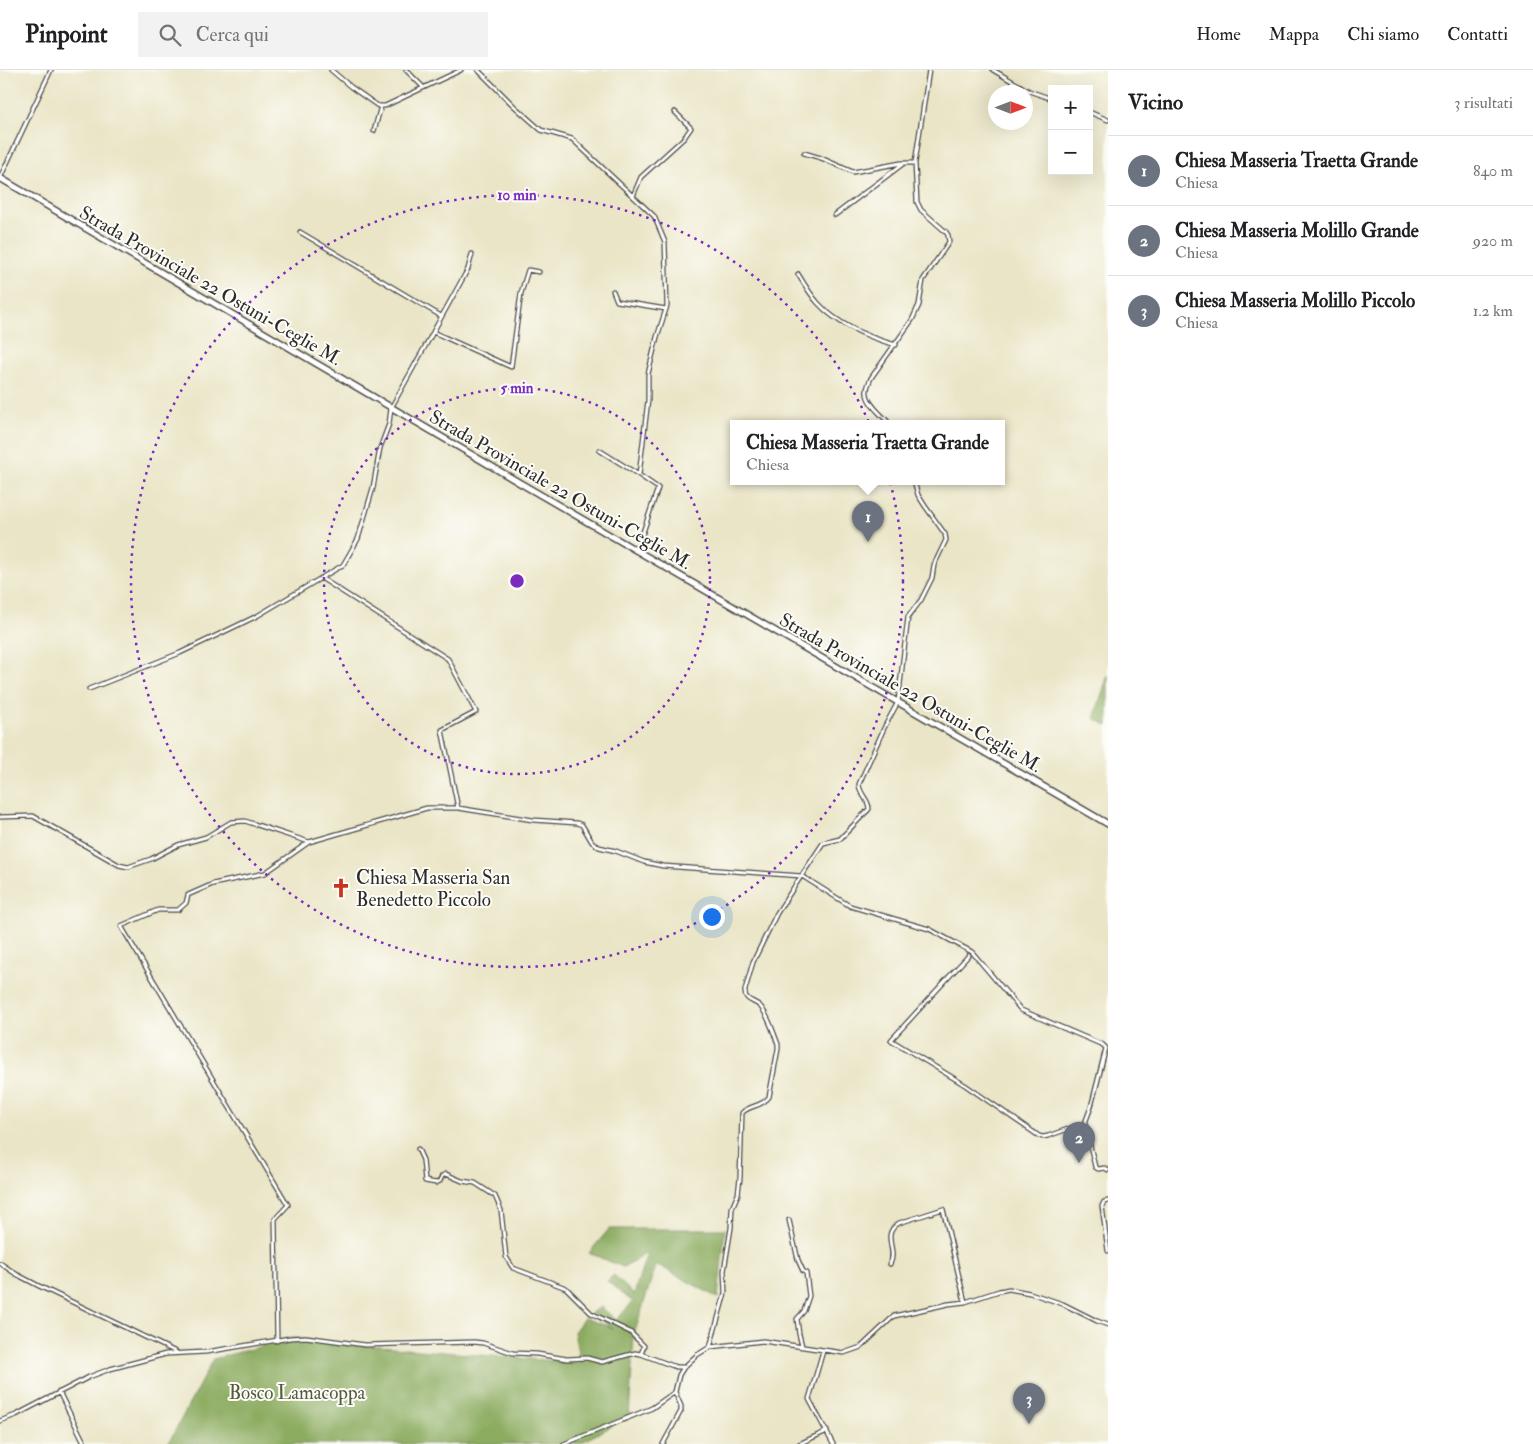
<!DOCTYPE html>
<html lang="it">
<meta charset="utf-8">
<style>
body{margin:0;font-family:"IM FELL Double Pica",serif;background:#f2f2f2;color:#202124}
.controls{position:absolute;right:15px;top:15px;display:grid;overflow:hidden;border-radius:0px;box-shadow:0 5px 20px #0002}
.controls button{width:45px;height:45px;display:grid;place-items:center;padding:0;border:0;border-bottom:1px solid #e0e0e0;background:#fff;color:#202124;font:25px sans-serif}
.compass{position:absolute;left:988px;top:15px;width:45px;height:45px;border-radius:50%;background:#fff;box-shadow:0 5px 20px #0002;rotate:90deg}
.you{position:absolute;left:711px;top:846px;width:18px;height:18px;margin:-12px;border:4px solid #fff;border-radius:50%;background:#1a73e8;box-shadow:0 0 0 8px #1a73e833}
.badge{display:grid;place-items:center;width:32px;height:32px;border-radius:50%;background:#c8321e;color:#fff;font-size:16px;font-weight:700}
.pin{position:absolute;translate:-50% -41px;filter:drop-shadow(0 1px 2px #0008)}
.pin::after{content:'';position:absolute;top:26px;width:18px;height:15px;background:inherit;clip-path:polygon(0 0,100% 0,50% 100%)}
.popup{position:absolute;left:730px;top:350px;width:275px;height:65px;box-sizing:border-box;display:grid;place-content:center;border-radius:0px;background:#fff;filter:drop-shadow(0 1px 4px #0005);font-size:16px;white-space:nowrap;color:#757577}
.popup b{font-size:19px;color:#202124}
.popup::after{content:'';position:absolute;left:50%;top:100%;margin-left:-10px;border:10px solid transparent;border-top-color:#fff}
.list{margin:0;padding:0;list-style:none}
h2{display:flex;justify-content:space-between;align-items:center;height:65px;margin:0;padding:0 20px;font-size:21px}
h2 small{font-size:16px;font-weight:400;color:#757577}
.list li{display:grid;grid-template-columns:32px 1fr auto;gap:15px;align-items:center;box-sizing:border-box;height:70px;padding:0 20px;border-top:1px solid #e0e0e0}
.list b{display:block;font-size:19px;white-space:nowrap}
.list p{margin:0;font-size:16px;white-space:nowrap;color:#757577}
.list em{font-size:16px;font-style:normal;color:#757577}
.icon{flex:none;width:28px;height:28px;fill:none;stroke:currentColor;stroke-width:2;stroke-linecap:round;stroke-linejoin:round}
.map{position:relative;flex:none;width:1108px;height:1374px;overflow:hidden}
header{display:flex;align-items:center;gap:30px;box-sizing:border-box;height:70px;padding:0 25px;background:#fff;border-bottom:1px solid #e0e0e0}
header strong{font-size:24px}
nav{display:flex;gap:28px;margin-inline-start:auto;font-size:18px}
.search{width:350px;height:45px;background:#f2f2f2;display:flex;align-items:center;gap:12px;box-sizing:border-box;padding:0 18px;border-radius:0px;color:#757577;font-size:19px}
main{display:flex}
aside{flex:1;background:#fff}
.map>svg:first-child{display:block}
</style>
<header>
<strong>Pinpoint</strong>
<div class="search"><svg class="icon" aria-label="search" viewBox="0 0 24 24"><circle cx="10" cy="10" r="6"/><path d="M15 15l6 6"/></svg>Cerca qui</div>
<nav><a>Home</a><a>Mappa</a><a>Chi siamo</a><a>Contatti</a></nav>
</header>
<main>
<div class="map">
<svg width="1108" height="1374" viewBox="0 0 1108 1374">
<rect width="100%" height="100%" fill="#fdfcf7"/>
<filter id="ink" filterUnits="userSpaceOnUse"><feTurbulence type="fractalNoise" baseFrequency=".02" numOctaves="2"/><feDisplacementMap in="SourceGraphic" scale="10" xChannelSelector="R" yChannelSelector="G"/><feConvolveMatrix kernelMatrix="1 2 1 2 8 2 1 2 1" color-interpolation-filters="sRGB"/></filter>
<filter id="wash" filterUnits="userSpaceOnUse"><feTurbulence type="fractalNoise" baseFrequency=".0096" numOctaves="4" result="noise"/><feDisplacementMap in="SourceGraphic" scale="20" xChannelSelector="R" yChannelSelector="G"/><feGaussianBlur stdDeviation="1.12" result="paint"/><feColorMatrix in="noise" values="0 0 0 0 0 0 0 0 0 0 0 0 0 0 0 0 0 1.4 0 .05"/><feComposite in="paint" operator="in"/></filter>
<g filter="url(#wash)">
<rect width="100%" height="100%" fill="#eae5c6"/>
<path fill="#8cac60" stroke="#5c6c46" d="M1108 605V656L1094 648Z
M609 1159H725L718 1228 656 1194 634 1265 629 1347 578 1374H168L213 1289 293 1268 331 1273 580 1293 574 1262 584 1248 613 1258 591 1243 601 1237 616 1250 633 1232 607 1211 614 1205 634 1225 647 1183 623 1197 589 1183Z"/>
</g>
<g filter="url(#ink)">
<g fill="none" stroke-linecap="round" stroke-linejoin="round">
<defs>
<path id="street" d="M331 0 351 17 378 36H385L461 0
M406 0 423 17
M478 0 514 36 541 60 572 69 654 146 665 172 667 236 657 267 648 304V330L639 405 658 418 637 480
M993 0 1029 21 1052 29
M1089 42 1108 50
M374 61 381 36
M804 83 821 88 853 102 901 93H915
M0 108 51 0
M633 126 641 107 684 68 691 58 675 42
M835 145 904 93
M300 162 441 246
M798 204C804 214 810 224 818 233 838 255 867 267 896 275
M613 221 617 231 666 239
M433 262 511 297 521 223 528 200 539 202
M889 353C882 345 868 334 867 324 866 318 869 313 871 308L912 250 919 235 923 210 949 172 948 165 946 162 921 140 917 132 915 93 929 0
M599 380 639 405
M89 619 180 583 257 546 321 508
M458 738 442 660 476 642 448 589 321 508 343 495 358 469 373 418 380 378 389 354 391 338 468 199 472 184
M0 747 33 746 119 795 128 797 151 789 178 775 206 767 231 752 245 751 309 772 427 738H458L533 750 577 753 582 755 592 772 599 777 616 781 644 792 663 796 802 806 850 836 929 859 972 882 1021 940 1103 975 1106 978 1091 1037 1085 1053 1095 1097 1098 1099 1105 1098 1108 1100
M969 885 891 970 965 1015 1039 1066 1043 1067 1048 1066 1085 1053
M418 1079 423 1090 425 1111 436 1113 440 1111 442 1106 446 1104 462 1111 475 1113 495 1126 501 1140 506 1187 513 1198 566 1218 591 1243 630 1262 644 1276 641 1284
M1108 1131 1104 1132 1102 1136 1108 1181
M789 1150 798 1190 803 1201 806 1203 809 1226 804 1241 797 1249 799 1264 802 1276
M0 1193 16 1204 39 1216 176 1282
M890 1194C898 1179 880 1165 899 1153L943 1139 965 1232
M277 1271 275 1149 288 1135 121 856 158 840H178L186 833 188 825 213 814 265 803 309 772
M710 1277 725 1223 724 1201 731 1158 732 1138 738 1124 740 1108 742 1043C749 1035 762 1037 769 1027L778 979V974C773 962 769 946 760 936 753 930 744 931 745 920L753 892 777 843 823 773 840 769 869 739C869 729 859 724 859 714L885 656 898 632 908 547 921 530 932 508 934 495 946 470 945 464 925 436 918 425 914 411
M823 1281 809 1329 833 1374
M59 1322 85 1374
M0 1351 16 1345 89 1307 110 1299 166 1284 206 1282 290 1268 306 1267 365 1275 474 1272 483 1273 513 1283 537 1284 567 1289 587 1288 602 1292 635 1283 641 1284 676 1297H684
M564 1374 652 1338 675 1322
M663 1374 681 1341V1336L675 1322 679 1305 684 1297 697 1285 710 1277 763 1271 844 1283 861 1277 894 1246 948 1234 965 1232 999 1221 1009 1219 1030 1223 1063 1234 1097 1251 1108 1255
M799 1374 827 1361"/>
<path id="secondary" d="M0 108 520 413 1108 754"/>
</defs>
<use href="#street" stroke="#484742" stroke-width="5.5"/>
<use href="#secondary" stroke="#484742" stroke-width="8"/>
<use href="#street" stroke="#fff" stroke-width="3"/>
<use href="#secondary" stroke="#fff" stroke-width="5"/>
</g>
</g>
<g fill="none" stroke="#7b2cbf" stroke-width="2.5" stroke-dasharray="2.5 5">
<circle cx="517" cy="511" r="193"/>
<circle cx="517" cy="511" r="386"/>
</g>
<defs>
<symbol id="church-bare" viewBox="-9 -9 18 18"><path d="M-1.2-6h2.4v3.5h3.3v2.4h-3.3V6h-2.4V-.1h-3.3v-2.4h3.3Z" fill="#c8321e" stroke="#fdfcf7" stroke-width="2.5" paint-order="stroke"/></symbol>
</defs>
<g fill-rule="evenodd">
<use href="#church-bare" x="327" y="804" width="28" height="28"/>
</g>
<g text-anchor="middle" stroke-width="4" stroke-linejoin="round" paint-order="stroke">
<g font-size="19" fill="#2b2b2b" stroke="#fdfcf7">
<text transform="translate(211 215) rotate(30)" y="7">Strada Provinciale 22 Ostuni-Ceglie M.</text>
<text transform="translate(561 419) rotate(30)" y="7">Strada Provinciale 22 Ostuni-Ceglie M.</text>
<text transform="translate(911 622) rotate(30)" y="7">Strada Provinciale 22 Ostuni-Ceglie M.</text>
</g>
<g font-size="19" fill="#2b2b2b" stroke="#fdfcf7" text-anchor="start">
<text x="356" y="814">Chiesa Masseria San<tspan x="356" dy="22">Benedetto Piccolo</tspan></text>
</g>
<g font-size="19" fill="#535a3e" stroke="#fdfcf7">
<text x="297" y="1329">Bosco Lamacoppa</text>
</g>
</g>
<circle cx="517" cy="511" r="8" fill="#7b2cbf" stroke="#fdfcf7" stroke-width="2.5"/>
<g font-size="15" text-anchor="middle" font-weight="bold" fill="#7b2cbf" stroke="#fdfcf7" stroke-width="4" stroke-linejoin="round" paint-order="stroke">
<text x="517" y="130">10 min</text>
<text x="517" y="323">5 min</text>
</g>
</svg>
<div class="controls">
<button>+</button>
<button>−</button>
</div>
<svg class="compass" viewBox="-18 -18 36 36"><path d="M0-13l5 13h-10z" fill="#e53935"/><path d="M0 13l5-13h-10z" fill="#757577"/></svg>
<div class="you"></div>
<div class="pin badge" style="left:868px;top:472px;background:#6b7280">1</div>
<div class="popup"><b>Chiesa Masseria Traetta Grande</b>Chiesa</div>
<div class="pin badge" style="left:1079px;top:1093px;background:#6b7280">2</div>
<div class="pin badge" style="left:1029px;top:1354px;background:#6b7280">3</div>
</div>
<aside>
<h2>Vicino<small>3 risultati</small></h2>
<ul class="list">
<li><span class="badge" style="background:#6b7280">1</span><div><b>Chiesa Masseria Traetta Grande</b><p>Chiesa</p></div><em>840 m</em></li>
<li><span class="badge" style="background:#6b7280">2</span><div><b>Chiesa Masseria Molillo Grande</b><p>Chiesa</p></div><em>920 m</em></li>
<li><span class="badge" style="background:#6b7280">3</span><div><b>Chiesa Masseria Molillo Piccolo</b><p>Chiesa</p></div><em>1.2 km</em></li>
</ul>
</aside>
</main>
